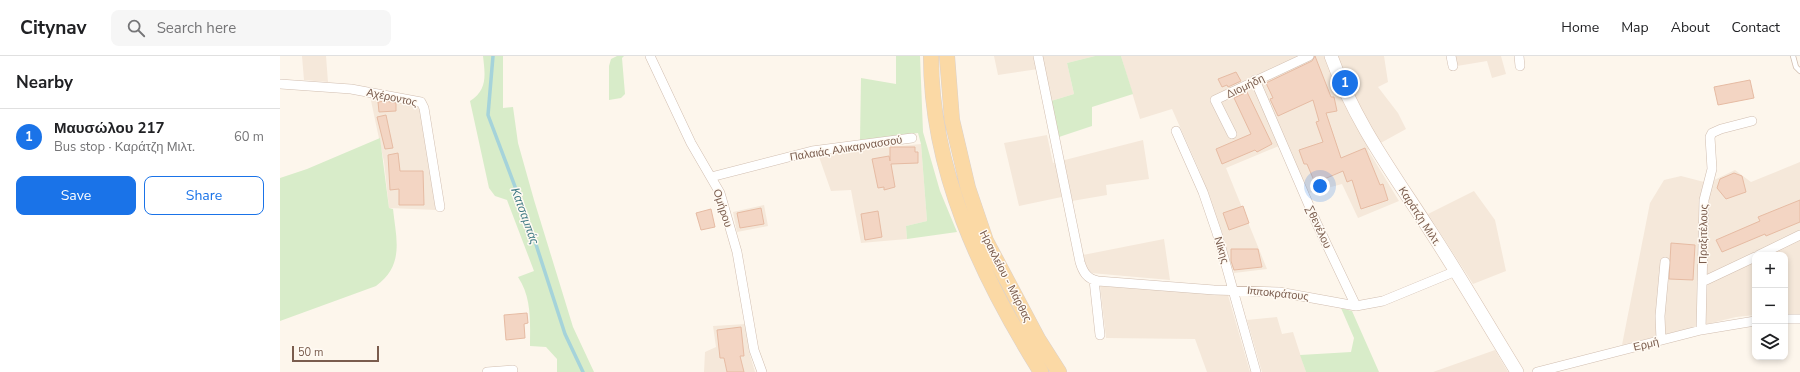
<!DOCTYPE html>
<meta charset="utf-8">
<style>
body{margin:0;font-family:"Nunito Sans",sans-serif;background:#f6f6f6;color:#202124}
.controls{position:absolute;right:12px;bottom:12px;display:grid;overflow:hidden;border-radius:8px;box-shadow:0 2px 6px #0003}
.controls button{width:36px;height:36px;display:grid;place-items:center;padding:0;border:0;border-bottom:1px solid #e0e0e0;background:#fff;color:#202124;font:20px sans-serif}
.scale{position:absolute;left:12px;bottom:10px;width:87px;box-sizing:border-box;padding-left:4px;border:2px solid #7a5c4d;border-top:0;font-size:11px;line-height:14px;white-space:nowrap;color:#7a5c4d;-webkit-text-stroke:3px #fffaf3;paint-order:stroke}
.you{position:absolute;left:1040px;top:130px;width:14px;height:14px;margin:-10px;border:3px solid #fff;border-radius:50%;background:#1a73e8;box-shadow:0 0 0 6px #1a73e833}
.badge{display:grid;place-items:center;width:26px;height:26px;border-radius:50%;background:#1a73e8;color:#fff;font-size:13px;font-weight:700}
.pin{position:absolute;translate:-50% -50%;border:2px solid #fff;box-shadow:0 1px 4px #0006}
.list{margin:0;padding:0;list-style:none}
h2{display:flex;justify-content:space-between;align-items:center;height:52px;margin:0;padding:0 16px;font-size:17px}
h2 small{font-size:13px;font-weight:400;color:#757577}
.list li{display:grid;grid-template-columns:26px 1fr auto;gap:12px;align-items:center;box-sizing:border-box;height:56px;padding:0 16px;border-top:1px solid #e0e0e0}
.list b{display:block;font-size:15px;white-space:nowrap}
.list p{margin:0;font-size:13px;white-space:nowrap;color:#757577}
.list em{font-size:13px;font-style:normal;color:#757577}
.actions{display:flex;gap:8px;padding:12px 16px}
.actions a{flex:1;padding:9px 0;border:1px solid #1a73e8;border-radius:8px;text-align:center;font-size:14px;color:#1a73e8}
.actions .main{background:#1a73e8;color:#fff}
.icon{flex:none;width:22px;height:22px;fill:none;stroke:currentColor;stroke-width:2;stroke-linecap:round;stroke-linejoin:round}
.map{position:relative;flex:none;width:1520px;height:316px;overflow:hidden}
header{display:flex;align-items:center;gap:24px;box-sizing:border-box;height:56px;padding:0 20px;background:#fff;border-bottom:1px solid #e0e0e0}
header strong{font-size:19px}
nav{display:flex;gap:22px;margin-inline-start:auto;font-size:14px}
.search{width:280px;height:36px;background:#f6f6f6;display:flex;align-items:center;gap:10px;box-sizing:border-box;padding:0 14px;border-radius:8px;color:#757577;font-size:15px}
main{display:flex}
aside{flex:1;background:#fff}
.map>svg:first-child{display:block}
</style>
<header>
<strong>Citynav</strong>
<div class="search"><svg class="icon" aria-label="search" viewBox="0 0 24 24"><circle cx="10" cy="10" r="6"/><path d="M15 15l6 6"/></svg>Search here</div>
<nav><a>Home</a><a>Map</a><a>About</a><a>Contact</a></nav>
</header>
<main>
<aside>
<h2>Nearby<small></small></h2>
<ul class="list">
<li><span class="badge">1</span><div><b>Μαυσώλου 217</b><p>Bus stop · Καράτζη Μιλτ.</p></div><em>60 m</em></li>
</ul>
<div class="actions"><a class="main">Save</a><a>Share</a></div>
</aside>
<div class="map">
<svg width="1520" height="316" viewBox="0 0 1520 316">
<rect width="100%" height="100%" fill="#fdf6ec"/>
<path fill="#f5e8da" d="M22 0H46L48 26 24 24Z
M714 0H815L787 7 794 38 771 45 765 12 718 19Z
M841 0H1104L1108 26 1098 31 1118 57 1126 73 1088 94 1119 145 1078 162 1062 128 1029 137 1006 87 946 112 987 213 954 217 920 116 892 53 860 63Z
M1175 0H1221L1226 18 1212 22 1207 5 1177 10Z
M90 40 133 46 138 51 140 55 156 154 109 152 104 106Z
M767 79 773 107 863 84 869 123 826 129 827 139 792 145 791 139 739 150 724 87Z
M641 88 647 165 626 170 627 183 581 187 571 134 551 135 538 98Z
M1520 106V258H1505V199H1475V259L1456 261 1342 289 1370 147 1384 124 1401 120 1428 127 1455 114 1471 126Z
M1194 135 1215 164 1226 215 1193 228 1148 158Z
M484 149 488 170 457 176 453 156Z
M884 183 890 224 811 217 807 213 803 199Z
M820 230 948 239 970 316H927L915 283 826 282Z
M997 261 1002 278 1013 276 1026 316H982L967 264Z
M466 268 470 299 475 316H424L425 296 436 291 433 270Z
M1215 294 1228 316H1153Z"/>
<path fill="#d8ecc9" d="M203 0H223V52L233 51 238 87 254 144 293 271 314 316H277V303L266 291 250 290C250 266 252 242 238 221L254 215 227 144 215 140 209 132 190 45C208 34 205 18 203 0Z
M337 0H344L342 2 345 38 341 42 329 44V10L331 3Z
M616 0H640L643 76 660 135 677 176 627 183 626 170 647 165 641 88 638 77 580 84 581 22 616 28Z
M815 0H841L853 38 812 51V70L779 81 771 45 794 38 787 7Z
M100 82 109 152 113 153C116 182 125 209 96 230L0 265V122L27 113Z
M1061 252 1072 255 1099 316H1026L1020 299 1071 296 1074 282Z"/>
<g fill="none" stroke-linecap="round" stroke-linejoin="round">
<path stroke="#a5d3da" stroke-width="3.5" d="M213 0 208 59 251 173 285 278 303 316"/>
</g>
<path fill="#f3d5c3" stroke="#e6bba3" d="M1035 0 1051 41H1054L1057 55 1046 57 1061 102 1085 92 1100 129 1103 128 1108 144 1081 153 1072 124 1067 126 1063 115 1035 127 1027 108H1024L1019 94 1043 86 1036 66 1039 65 1033 44 998 60 990 43 993 42 986 27 1032 5Z
M956 16 961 25 948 31 947 29 942 31 938 23Z
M1470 24 1474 42 1438 49 1434 31Z
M967 36 992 88 977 96 975 94 942 108 936 93 971 78 954 42Z
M105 45 116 47V55L99 56 98 46Z
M106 59 113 92 105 93 97 61Z
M610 91H635V96H638V107L611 108 615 131 604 134V131L598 132 592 103 609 100 610 105Z
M118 97 120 115H143L144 149H119V133L110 134 108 99Z
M1454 117 1462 120 1466 136 1446 143 1437 132 1440 123Z
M1520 144V166L1486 180 1485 178 1442 196 1436 184 1480 165 1478 161Z
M963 150 969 167 949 174 943 157Z
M481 152 484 168 460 172 457 157Z
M431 153 435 171 421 174 416 157Z
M598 155 602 181 585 184 581 158Z
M1391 187 1415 189 1413 224 1389 223Z
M951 193H978L982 211 954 214 951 205Z
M247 257 248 267 244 268 245 282 226 284 224 259Z
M461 271 464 300H460L464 316H447L444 302H440L437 274Z"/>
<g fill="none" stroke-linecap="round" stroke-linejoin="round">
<defs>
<path id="lane" d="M1513 0 1516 11 1520 15"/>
<path id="street" d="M370 0 411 87 440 137 457 196 474 294 482 316
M758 0 800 206C803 216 807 223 818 225L934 234 999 236 1076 250 1103 245 1176 215
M1171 0 1173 10
M1239 0 1240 10
M975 24 1037 168 1076 250
M0 28 71 33 141 46 144 52 160 151
M896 75 923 136 937 177 976 316
M952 78 935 44 1029 0
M431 121 532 95 632 82
M1479 199 1520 179
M814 224 820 279
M1422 226 1475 201
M1505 263H1520
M1421 274 1424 144 1432 113 1430 81 1432 77 1441 73 1472 65
M1381 284 1380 260 1385 206
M207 316 233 314
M1257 316 1421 274 1475 265"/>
<path id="secondary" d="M1051 0C1075 67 1113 117 1151 176 1181 222 1208 269 1237 316"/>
<path id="primary" d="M651 0C651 115 701 220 761 316
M667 0 672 64 688 132 706 185 758 283 779 316"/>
</defs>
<use href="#lane" stroke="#d1beb0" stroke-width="6"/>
<use href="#street" stroke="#d1beb0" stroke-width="10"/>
<use href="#secondary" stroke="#d6c0b0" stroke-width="14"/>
<use href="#primary" stroke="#dad1cd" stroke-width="16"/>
<use href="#lane" stroke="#fff" stroke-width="4.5"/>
<use href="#street" stroke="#fff" stroke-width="9"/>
<use href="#secondary" stroke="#fff" stroke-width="13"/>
<use href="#primary" stroke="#fbd9a5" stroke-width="15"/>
</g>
<g text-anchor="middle" stroke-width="3" stroke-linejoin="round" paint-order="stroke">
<g font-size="11" fill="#7a5c4d" stroke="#fffaf3">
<text transform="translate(965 30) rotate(-26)" y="4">Διομήδη</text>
<text transform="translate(112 41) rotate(12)" y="4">Αχέροντος</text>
<text transform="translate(566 92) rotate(-9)" y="4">Παλαιάς Αλικαρνασσού</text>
<text transform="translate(443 152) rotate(72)" y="4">Ομήρου</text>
<text transform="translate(1140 160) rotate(57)" y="4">Καράτζη Μιλτ.</text>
<text transform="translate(1039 171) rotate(65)" y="4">Σθενέλου</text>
<text transform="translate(1423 178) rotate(-89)" y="4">Πραξιτέλους</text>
<text transform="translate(942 194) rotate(73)" y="4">Νίκης</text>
<text transform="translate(726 220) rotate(63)" y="4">Ηρακλείου - Μάρθας</text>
<text transform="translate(998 237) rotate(6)" y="4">Ιπποκράτους</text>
<text transform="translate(1366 288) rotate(-13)" y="4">Ερμή</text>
</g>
<g font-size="12" font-style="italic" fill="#437c86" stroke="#fffaf3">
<text transform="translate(245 160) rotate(70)" y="4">Κατσαμπάς</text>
</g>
</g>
</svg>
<div class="controls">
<button>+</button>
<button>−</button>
<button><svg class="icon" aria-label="layers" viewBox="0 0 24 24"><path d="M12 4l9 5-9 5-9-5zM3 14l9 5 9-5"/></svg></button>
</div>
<div class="scale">50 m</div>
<div class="you"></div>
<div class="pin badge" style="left:1065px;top:27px">1</div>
</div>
</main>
